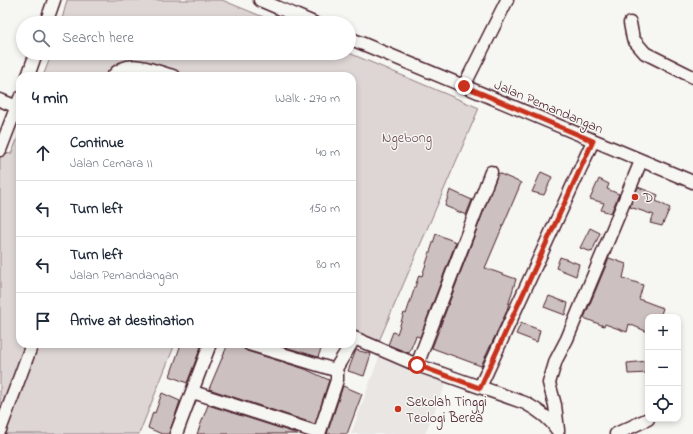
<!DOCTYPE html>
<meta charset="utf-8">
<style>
body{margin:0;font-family:"Indie Flower",sans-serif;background:#f2f2f3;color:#1f2937}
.controls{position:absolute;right:12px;bottom:12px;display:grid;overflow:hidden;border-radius:8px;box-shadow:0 2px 6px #0003}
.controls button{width:36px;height:36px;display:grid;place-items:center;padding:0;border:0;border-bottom:1px solid #e0e1e3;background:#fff;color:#1f2937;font:20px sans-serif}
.stop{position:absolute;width:12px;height:12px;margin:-9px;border:3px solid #c8321e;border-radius:50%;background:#fff}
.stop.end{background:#c8321e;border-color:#fff;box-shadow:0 1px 4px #0008}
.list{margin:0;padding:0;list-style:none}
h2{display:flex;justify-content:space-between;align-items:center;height:52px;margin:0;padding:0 16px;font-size:17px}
h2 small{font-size:13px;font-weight:400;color:#747a83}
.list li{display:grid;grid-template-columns:26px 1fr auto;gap:12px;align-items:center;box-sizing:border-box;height:56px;padding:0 16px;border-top:1px solid #e0e1e3}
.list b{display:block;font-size:15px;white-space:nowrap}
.list p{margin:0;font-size:13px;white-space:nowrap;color:#747a83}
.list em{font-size:13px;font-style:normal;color:#747a83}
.icon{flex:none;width:22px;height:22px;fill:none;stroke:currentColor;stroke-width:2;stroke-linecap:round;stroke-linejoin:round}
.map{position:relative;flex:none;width:693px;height:434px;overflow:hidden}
.search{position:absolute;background:#fff;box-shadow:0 2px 6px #0003;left:16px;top:16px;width:340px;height:44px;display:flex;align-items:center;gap:10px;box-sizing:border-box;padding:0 14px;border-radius:22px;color:#747a83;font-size:15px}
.panel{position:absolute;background:#fff;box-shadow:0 2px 6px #0003;left:16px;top:72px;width:340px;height:276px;border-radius:12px}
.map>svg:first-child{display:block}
</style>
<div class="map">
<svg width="693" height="434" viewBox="0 0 693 434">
<rect width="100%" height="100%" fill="#f6f6f2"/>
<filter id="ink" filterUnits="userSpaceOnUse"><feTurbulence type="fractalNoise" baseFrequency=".025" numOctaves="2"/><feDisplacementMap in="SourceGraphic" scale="8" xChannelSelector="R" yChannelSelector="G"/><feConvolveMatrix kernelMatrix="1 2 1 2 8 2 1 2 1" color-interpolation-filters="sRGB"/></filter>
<g filter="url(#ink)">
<path fill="#e9e6e3" d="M379 357 446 383 425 434H351Z"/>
<path fill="#ddd6d5" stroke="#947a80" d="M67 0H222L278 23H61Z
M52 53H349L479 108 379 341 352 330V76H43Z
M20 133V344H175L139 434H0V152L11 154Z"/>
<path fill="#ccc1c0" stroke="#4a1f2b" d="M541 172 552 177 544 195 532 192Z
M498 173 521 183 485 268 516 279 506 313 481 366 432 348Z
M599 179 609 184 607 189 619 194 611 213 601 210 604 203 590 199Z
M638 187 658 195 656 201 670 208 662 226 650 223 654 215 630 207Z
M450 190 472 200 466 215 445 206Z
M590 228 600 233 592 252 580 248Z
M436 234 456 242 420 337 416 336 409 353 388 345 393 332 397 334 404 313 406 314 419 275 422 276Z
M560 257 579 264 576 276 556 268Z
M609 258 626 264 623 278 643 285 639 299 663 308 660 317H648V332L629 324 627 332 605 324 604 326 584 318Z
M549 296 568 303 565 315 544 307Z
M521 323 540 330 537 342 516 334Z
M181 344H202L187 383 170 376Z
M228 344 242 348V346L247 351 305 369 329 380 315 424 209 389Z
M275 344H323L318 357Z
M356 350 371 354 364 376 348 371Z
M648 361V373L628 374 627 363Z
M343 386 362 394 347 434H327Z
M162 393 180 401 169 434H162L148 428 153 412 155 413Z
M208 405 298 434H197Z"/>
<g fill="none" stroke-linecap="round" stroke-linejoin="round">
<defs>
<path id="minor" d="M260 0 314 23
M46 23 54 0
M630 23 633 39 645 53 693 77
M349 38 693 182
M28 76 36 53
M113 76C129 57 152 71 173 76
M464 86 507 0
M0 100 17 107
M0 150 20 98
M352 337 417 365 525 403C538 410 550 418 558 431
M249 344 335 370 337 373V380L319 434
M417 365 491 172
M335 370 351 344
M480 387 593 141
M193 392 319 433
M0 430 32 344
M558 430 555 405 549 383 556 360 567 339 641 161
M176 434 210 344
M616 434 648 419"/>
</defs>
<use href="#minor" stroke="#4a1f2b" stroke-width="15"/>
<use href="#minor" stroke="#f6f6f2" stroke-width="12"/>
</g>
</g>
<g fill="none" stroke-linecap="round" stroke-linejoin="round" filter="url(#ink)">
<path stroke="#c8321e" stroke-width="5" d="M417 365 480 388 593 141 464 86"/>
</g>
<g fill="#c8321e" stroke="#f6f6f2" stroke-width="1.5">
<circle cx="635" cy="197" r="4"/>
<circle cx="398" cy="409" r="4"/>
</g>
<g text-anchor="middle" stroke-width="3" stroke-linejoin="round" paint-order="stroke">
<g font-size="14" fill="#4a1f2b" stroke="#f6f6f2">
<text transform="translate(549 106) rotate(23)" y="5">Jalan Pemandangan</text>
</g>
<g font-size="14" fill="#6f4d56" stroke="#f6f6f2">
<text x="407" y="142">Ngebong</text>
</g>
<g font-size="14" fill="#4a1f2b" stroke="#f6f6f2" text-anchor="start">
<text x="643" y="202">D</text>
<text x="406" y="406">Sekolah Tinggi<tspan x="406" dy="16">Teologi Berea</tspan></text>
</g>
</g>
</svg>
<div class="controls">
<button>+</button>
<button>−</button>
<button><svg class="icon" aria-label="locate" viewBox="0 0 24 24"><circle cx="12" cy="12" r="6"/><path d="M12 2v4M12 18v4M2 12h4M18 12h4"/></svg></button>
</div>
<div class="stop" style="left:417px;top:365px"></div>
<div class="stop end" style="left:464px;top:86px"></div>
<div class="search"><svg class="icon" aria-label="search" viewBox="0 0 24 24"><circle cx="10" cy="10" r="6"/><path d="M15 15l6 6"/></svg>Search here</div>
<section class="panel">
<h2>4 min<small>Walk · 270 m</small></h2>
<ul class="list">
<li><svg class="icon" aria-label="ahead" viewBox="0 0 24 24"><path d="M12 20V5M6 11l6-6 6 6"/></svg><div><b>Continue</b><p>Jalan Cemara II</p></div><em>40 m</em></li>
<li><svg class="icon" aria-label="left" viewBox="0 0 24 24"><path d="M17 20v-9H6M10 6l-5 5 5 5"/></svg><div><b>Turn left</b></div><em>150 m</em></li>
<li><svg class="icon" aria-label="left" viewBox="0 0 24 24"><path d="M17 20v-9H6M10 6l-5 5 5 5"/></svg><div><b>Turn left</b><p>Jalan Pemandangan</p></div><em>80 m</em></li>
<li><svg class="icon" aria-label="arrive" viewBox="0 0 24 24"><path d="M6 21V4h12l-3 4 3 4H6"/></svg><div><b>Arrive at destination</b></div></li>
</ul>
</section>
</div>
